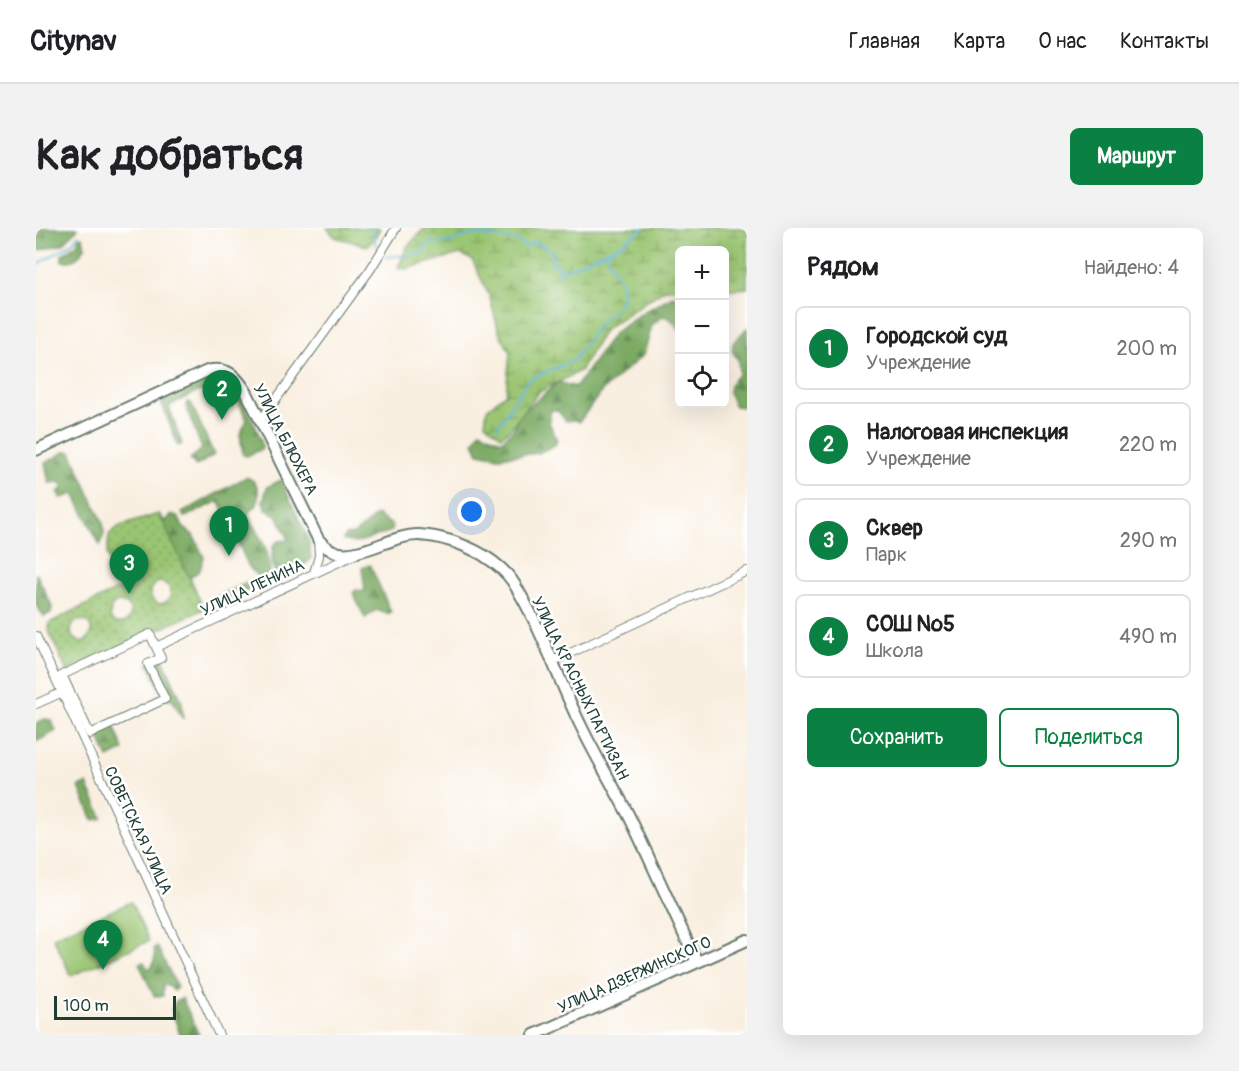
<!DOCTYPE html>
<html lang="ru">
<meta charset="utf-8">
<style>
body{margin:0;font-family:Pangolin,sans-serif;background:#f2f2f2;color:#202124}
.controls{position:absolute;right:18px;top:18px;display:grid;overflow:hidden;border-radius:9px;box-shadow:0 6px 24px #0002}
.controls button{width:54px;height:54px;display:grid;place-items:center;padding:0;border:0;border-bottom:2px solid #e0e0e0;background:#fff;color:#202124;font:30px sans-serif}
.scale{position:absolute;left:18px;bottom:15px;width:122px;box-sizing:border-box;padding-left:6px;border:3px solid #1f3d34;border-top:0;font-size:16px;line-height:21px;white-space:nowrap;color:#1f3d34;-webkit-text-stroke:4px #fff;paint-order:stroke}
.you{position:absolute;left:436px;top:284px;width:21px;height:21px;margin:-15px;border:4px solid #fff;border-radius:50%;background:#1a73e8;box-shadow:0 0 0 9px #1a73e833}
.badge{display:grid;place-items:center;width:39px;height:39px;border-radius:50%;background:#0b8043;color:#fff;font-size:20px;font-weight:700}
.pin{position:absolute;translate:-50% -50px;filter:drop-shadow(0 2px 3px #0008)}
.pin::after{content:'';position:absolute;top:32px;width:21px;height:18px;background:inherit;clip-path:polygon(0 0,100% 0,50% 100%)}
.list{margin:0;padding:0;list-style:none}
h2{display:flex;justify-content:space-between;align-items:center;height:78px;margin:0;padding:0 24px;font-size:26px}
h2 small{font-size:20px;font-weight:400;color:#757577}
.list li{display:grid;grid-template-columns:39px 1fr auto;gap:18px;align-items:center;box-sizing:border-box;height:84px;margin:0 12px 12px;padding:0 12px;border:2px solid #e0e0e0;border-radius:9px}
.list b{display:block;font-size:22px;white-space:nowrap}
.list p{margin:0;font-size:20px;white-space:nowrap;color:#757577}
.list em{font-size:20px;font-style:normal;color:#757577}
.actions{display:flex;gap:12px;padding:18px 24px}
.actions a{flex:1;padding:14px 0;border:2px solid #0b8043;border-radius:9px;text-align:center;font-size:21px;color:#0b8043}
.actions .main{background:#0b8043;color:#fff}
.icon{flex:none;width:33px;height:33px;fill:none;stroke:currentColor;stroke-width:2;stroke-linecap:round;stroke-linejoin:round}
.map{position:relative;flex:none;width:711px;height:807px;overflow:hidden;border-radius:9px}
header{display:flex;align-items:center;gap:36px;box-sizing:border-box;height:84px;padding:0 30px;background:#fff;border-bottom:2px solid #e0e0e0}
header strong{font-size:28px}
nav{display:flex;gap:33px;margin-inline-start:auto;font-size:21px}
.intro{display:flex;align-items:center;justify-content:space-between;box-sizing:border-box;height:144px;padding:0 36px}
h1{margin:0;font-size:42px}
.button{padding:15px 27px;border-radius:9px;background:#0b8043;color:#fff;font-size:21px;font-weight:700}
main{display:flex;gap:36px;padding:0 36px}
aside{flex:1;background:#fff;border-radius:9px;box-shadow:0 6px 24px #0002}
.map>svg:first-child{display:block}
</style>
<header>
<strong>Citynav</strong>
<nav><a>Главная</a><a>Карта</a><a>О нас</a><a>Контакты</a></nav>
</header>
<div class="intro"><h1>Как добраться</h1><a class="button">Маршрут</a></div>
<main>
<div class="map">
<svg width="711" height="807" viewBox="0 0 711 807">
<defs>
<pattern id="forest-firs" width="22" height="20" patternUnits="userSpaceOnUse" patternTransform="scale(1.5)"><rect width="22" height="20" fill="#7baa64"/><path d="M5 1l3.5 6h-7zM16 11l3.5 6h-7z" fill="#648c53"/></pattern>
<pattern id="wetland-marsh" width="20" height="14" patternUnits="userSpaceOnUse" patternTransform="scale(1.5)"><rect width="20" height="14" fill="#9ac572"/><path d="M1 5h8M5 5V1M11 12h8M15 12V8" fill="none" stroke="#7da15e"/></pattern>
<pattern id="park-dots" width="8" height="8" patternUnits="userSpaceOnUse" patternTransform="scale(1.5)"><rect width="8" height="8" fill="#9ac572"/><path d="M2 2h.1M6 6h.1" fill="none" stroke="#7da15e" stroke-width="1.8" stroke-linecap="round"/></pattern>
</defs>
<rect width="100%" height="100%" fill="#fff"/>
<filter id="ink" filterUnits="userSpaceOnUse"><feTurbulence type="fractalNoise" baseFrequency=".0167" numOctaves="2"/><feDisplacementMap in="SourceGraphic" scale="12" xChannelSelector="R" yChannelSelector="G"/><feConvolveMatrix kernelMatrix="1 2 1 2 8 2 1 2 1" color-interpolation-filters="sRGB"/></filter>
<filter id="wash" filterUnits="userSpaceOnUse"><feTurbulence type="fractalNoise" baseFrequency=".008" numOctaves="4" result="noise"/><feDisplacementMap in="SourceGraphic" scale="24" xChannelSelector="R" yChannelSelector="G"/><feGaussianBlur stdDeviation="1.35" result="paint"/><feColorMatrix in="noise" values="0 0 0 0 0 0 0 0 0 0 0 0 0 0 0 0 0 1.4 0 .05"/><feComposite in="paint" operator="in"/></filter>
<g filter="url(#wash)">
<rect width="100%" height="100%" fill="#f9efe0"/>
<path fill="url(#forest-firs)" stroke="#4d744c" stroke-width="1.5" d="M0 0H42L27 16 0 23Z
M43 9H47L49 19C43 29 39 35 26 33V27L41 16Z
M637 68H643V101L634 90 627 88 616 97 608 126 565 164 543 194 539 192 530 193 521 182H515L513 194 521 212 519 217 502 225 462 229 443 225 438 214 444 203 465 213 477 202 483 188 522 154 540 159 578 105 609 83Z
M711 100V185L708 179 699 178C690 164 691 157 703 146L702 132 696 123 697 115Z
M176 148C182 149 188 150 193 154 203 162 228 211 226 221L211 228 207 227 204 206 211 192 202 173 195 170 185 157 158 165 133 178 146 216 142 218 125 173Z
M151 174 155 175 178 227 160 238 154 231 166 221 150 178Z
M30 223 35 224 67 295 68 306 64 317 38 266 25 270 22 264 27 260 25 254 13 255 9 235Z
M210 249C223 253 224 265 221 277L212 285C222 311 238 322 233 354L229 356 213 339 183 273 149 289 146 285Z
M245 252 273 312 275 331 264 340 239 349 236 331 237 318 242 313 253 312 241 287 230 282 227 273 231 259Z
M123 286 129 294 135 287 142 288 147 299 157 307 168 329 164 342 154 350 160 363 137 366 134 357 71 328 73 307 79 301Z
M341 287 356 297V303L320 315 307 312 309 307 318 306Z
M334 337 355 384 351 386 340 382 329 390 317 365 320 362 329 363 326 340Z
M0 345 16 378 15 385 8 388 0 377Z
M210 355 215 356V361L183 376H179L180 369Z
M127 431 146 474 147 491 136 471H129L112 436Z
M9 491 15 492 20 503 0 514V495Z
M77 495 88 522 72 530 60 503Z
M51 556 66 589 65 591 57 592 43 559Z
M121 718 141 759 138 763 132 757H127V768H118L103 735 108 734 112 741 116 739 119 729 118 720Z
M146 770 163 807H144L136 782 140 773Z"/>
<path fill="url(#wetland-marsh)" stroke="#5c8153" stroke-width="1.5" d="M291 0H344L339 10 331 18 299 9Z
M711 0V60L689 62 688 22H644L643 61H629L569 101 544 143 503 164 473 202 465 208 449 195 451 181 470 165 474 124 463 104 453 67 436 32 424 26 370 41 362 40 371 19 388 1Z"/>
<path fill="url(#park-dots)" stroke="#5c8153" stroke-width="1.5" fill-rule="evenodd" d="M123 286 168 381 31 444 13 403V395L85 360 71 328 73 307 84 298ZM126 354 133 358 135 368 129 375 122 376 115 370 114 362 120 355ZM81 374 89 375 95 382 94 389 88 395H80L74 390 75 379ZM46 392 53 395 56 404 51 412 44 414 36 409 35 401 39 394Z"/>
<path fill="#9ac572" stroke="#5c8153" stroke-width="1.5" d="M95 674 113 713 35 748 17 709Z"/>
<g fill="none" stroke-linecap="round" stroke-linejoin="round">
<path stroke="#67b8e2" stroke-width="2" d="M336 0 340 18
M350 29 384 26 394 14C413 18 418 10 435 7 441 6 478 11 482 13 485 15 486 18 489 19L499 14 516 23V35L521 37 522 45 586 16 607 0
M0 39C13 25 34 23 42 7
M461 200 492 152 538 132 564 94 580 81 586 71V54L578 44 570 24"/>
</g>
</g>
<g filter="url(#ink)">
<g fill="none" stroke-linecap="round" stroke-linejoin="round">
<defs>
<path id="street" d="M225 192 334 42 360 0
M278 345 283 328 282 311
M114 406 125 430 112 436 129 471 54 506 26 447Z
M0 408 183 807
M120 419 320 326
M515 434 711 343
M0 476 29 463"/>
<path id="secondary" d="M0 222 171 143C192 138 201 149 211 165L282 311C309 346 349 306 383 307 404 308 428 316 447 327 458 334 470 343 477 354 505 398 522 451 545 498 560 529 578 559 594 590 617 637 638 686 661 734
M498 807 711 712"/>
</defs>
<use href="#street" stroke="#6b7b70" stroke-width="10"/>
<use href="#secondary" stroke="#6b7b70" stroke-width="14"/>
<use href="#street" stroke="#fff" stroke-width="8"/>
<use href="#secondary" stroke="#fff" stroke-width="10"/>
</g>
</g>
<g text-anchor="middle" stroke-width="5" stroke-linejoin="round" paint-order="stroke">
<g font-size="16" fill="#1f3d34" stroke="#fff">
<text transform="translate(250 211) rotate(63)" y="6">УЛИЦА БЛЮХЕРА</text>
<text transform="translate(216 359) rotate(-25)" y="6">УЛИЦА ЛЕНИНА</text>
<text transform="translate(545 460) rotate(64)" y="6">УЛИЦА КРАСНЫХ ПАРТИЗАН</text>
<text transform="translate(103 602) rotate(65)" y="6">СОВЕТСКАЯ УЛИЦА</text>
<text transform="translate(598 746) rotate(-24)" y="6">УЛИЦА ДЗЕРЖИНСКОГО</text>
</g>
</g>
</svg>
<div class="controls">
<button>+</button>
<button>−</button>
<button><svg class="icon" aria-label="locate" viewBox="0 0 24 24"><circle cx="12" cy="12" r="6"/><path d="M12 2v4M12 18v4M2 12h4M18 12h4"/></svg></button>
</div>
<div class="scale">100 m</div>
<div class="you"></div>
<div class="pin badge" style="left:193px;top:328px">1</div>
<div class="pin badge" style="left:186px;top:192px">2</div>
<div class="pin badge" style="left:93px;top:366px">3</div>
<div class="pin badge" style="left:67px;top:742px">4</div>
</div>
<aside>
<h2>Рядом<small>Найдено: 4</small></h2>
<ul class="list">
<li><span class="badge">1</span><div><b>Городской суд</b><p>Учреждение</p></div><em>200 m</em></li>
<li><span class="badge">2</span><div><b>Налоговая инспекция</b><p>Учреждение</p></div><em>220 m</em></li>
<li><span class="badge">3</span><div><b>Сквер</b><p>Парк</p></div><em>290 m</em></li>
<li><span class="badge">4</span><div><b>СОШ №5</b><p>Школа</p></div><em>490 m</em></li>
</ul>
<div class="actions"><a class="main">Сохранить</a><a>Поделиться</a></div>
</aside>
</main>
